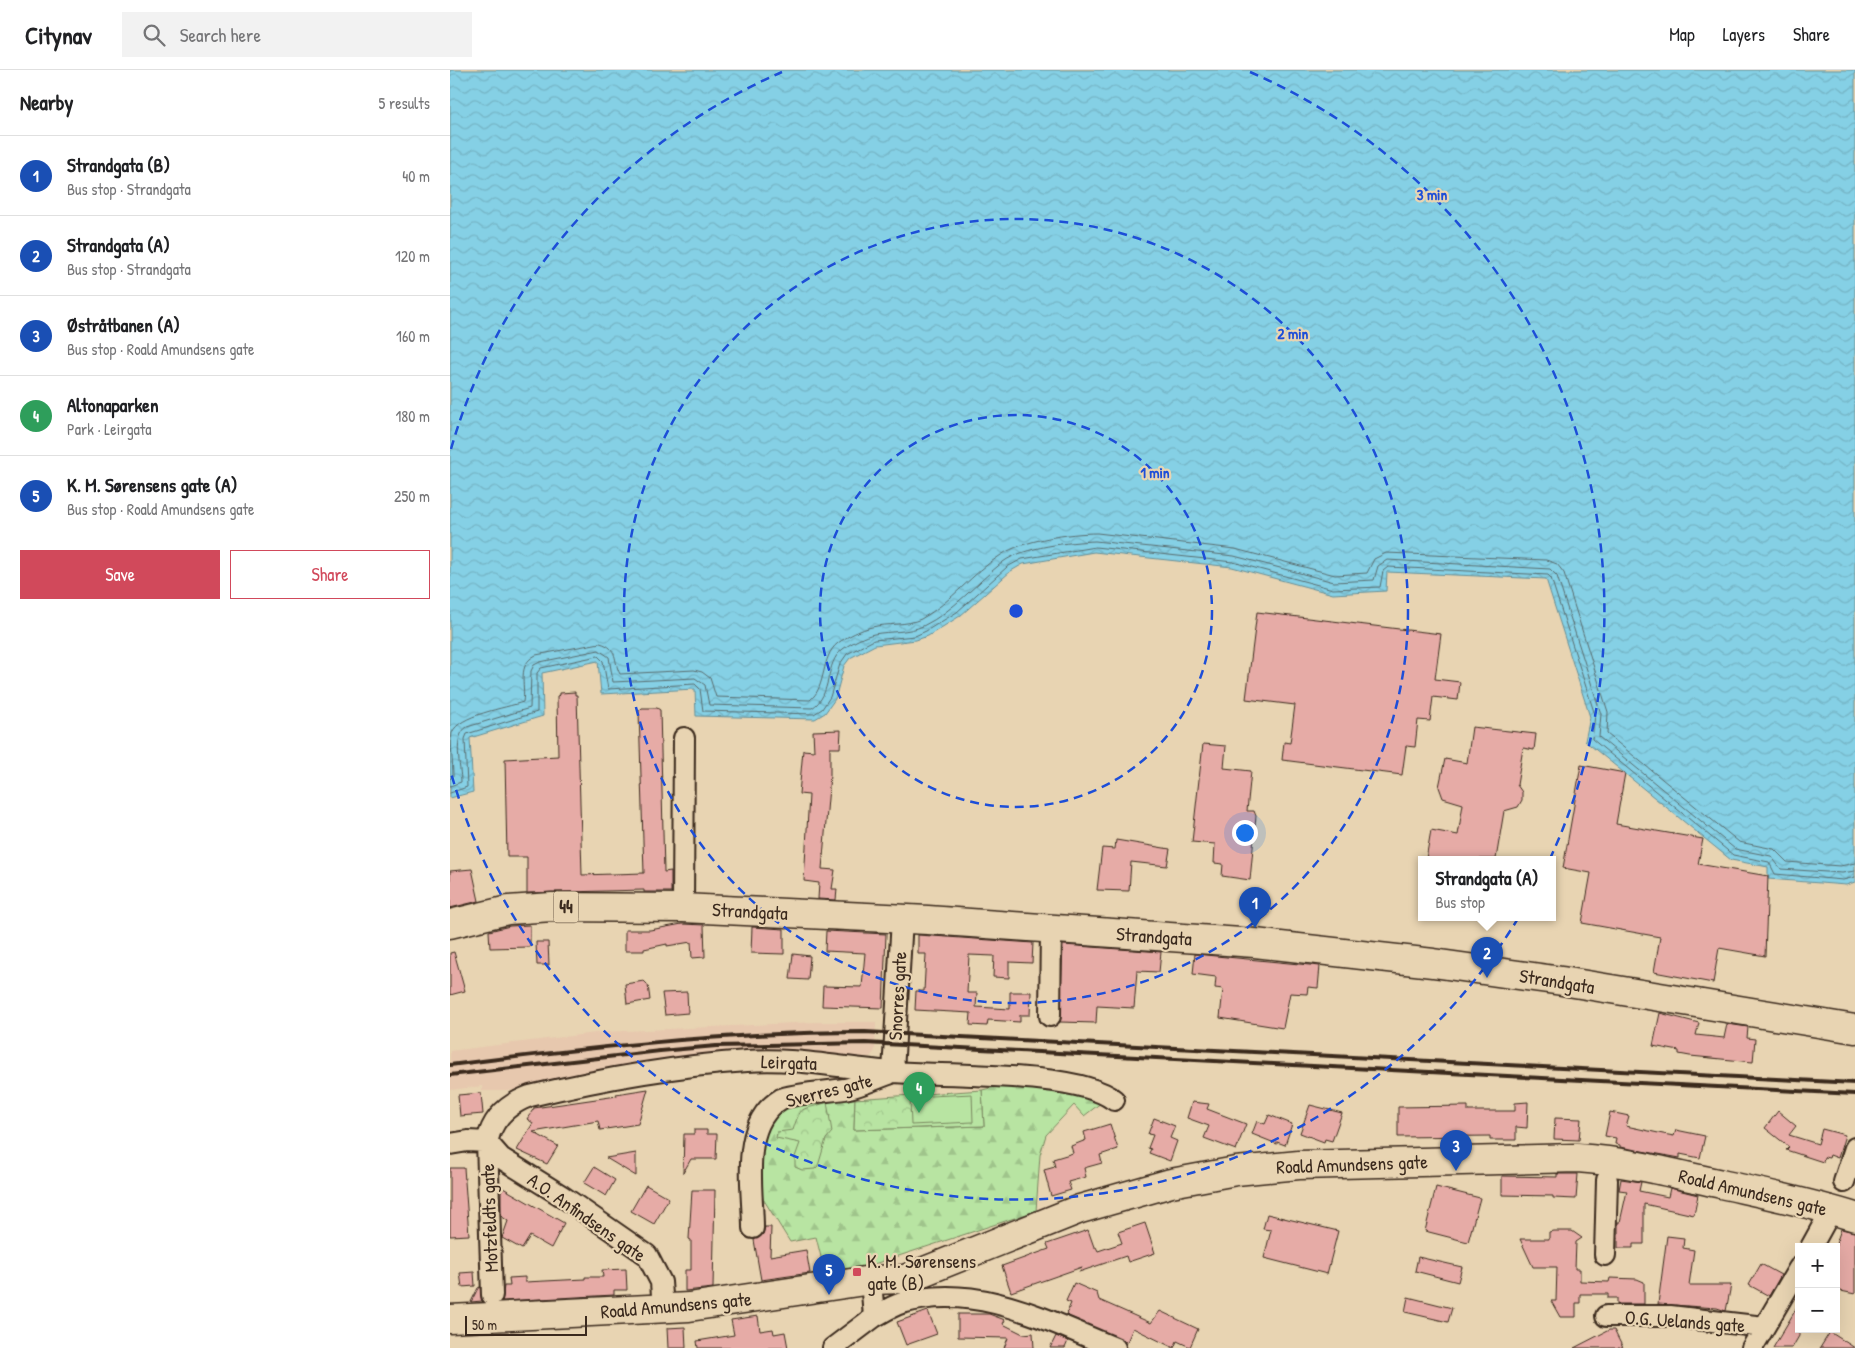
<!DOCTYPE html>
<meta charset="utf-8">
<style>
body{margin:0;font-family:"Patrick Hand",sans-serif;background:#f2f2f2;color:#202124}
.controls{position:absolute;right:15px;bottom:15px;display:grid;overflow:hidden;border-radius:0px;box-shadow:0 5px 20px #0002}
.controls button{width:45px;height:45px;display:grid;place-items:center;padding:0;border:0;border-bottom:1px solid #e0e0e0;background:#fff;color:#202124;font:25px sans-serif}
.scale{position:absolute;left:15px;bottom:12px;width:122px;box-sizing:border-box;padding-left:5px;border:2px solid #3b2a1e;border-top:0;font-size:14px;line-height:18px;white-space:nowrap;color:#3b2a1e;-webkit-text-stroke:4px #e8d4b2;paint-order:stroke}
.you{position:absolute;left:794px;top:762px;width:18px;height:18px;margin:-12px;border:4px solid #fff;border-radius:50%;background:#1a73e8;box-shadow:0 0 0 8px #1a73e833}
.badge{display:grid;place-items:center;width:32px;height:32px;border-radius:50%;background:#d1495b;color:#fff;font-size:16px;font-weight:700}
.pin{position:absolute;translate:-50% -41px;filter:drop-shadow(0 1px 2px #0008)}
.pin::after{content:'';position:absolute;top:26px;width:18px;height:15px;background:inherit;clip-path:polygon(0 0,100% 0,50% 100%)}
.popup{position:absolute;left:968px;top:786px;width:138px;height:65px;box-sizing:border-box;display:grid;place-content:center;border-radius:0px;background:#fff;filter:drop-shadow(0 1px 4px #0005);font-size:16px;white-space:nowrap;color:#757577}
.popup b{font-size:19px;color:#202124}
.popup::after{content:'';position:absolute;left:50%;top:100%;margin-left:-10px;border:10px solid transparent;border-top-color:#fff}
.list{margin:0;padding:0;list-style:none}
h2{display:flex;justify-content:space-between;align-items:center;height:65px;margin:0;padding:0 20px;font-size:21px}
h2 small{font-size:16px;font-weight:400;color:#757577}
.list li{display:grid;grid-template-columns:32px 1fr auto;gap:15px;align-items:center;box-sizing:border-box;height:80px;padding:0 20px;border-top:1px solid #e0e0e0}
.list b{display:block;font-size:19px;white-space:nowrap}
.list p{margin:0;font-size:16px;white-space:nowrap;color:#757577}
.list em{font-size:16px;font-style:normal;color:#757577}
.actions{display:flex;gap:10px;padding:15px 20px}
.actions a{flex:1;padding:11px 0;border:1px solid #d1495b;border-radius:0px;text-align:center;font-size:18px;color:#d1495b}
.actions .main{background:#d1495b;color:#fff}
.icon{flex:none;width:28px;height:28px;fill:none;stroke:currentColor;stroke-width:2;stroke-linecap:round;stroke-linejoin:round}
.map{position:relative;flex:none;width:1405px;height:1278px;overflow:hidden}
header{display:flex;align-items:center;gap:30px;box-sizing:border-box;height:70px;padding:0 25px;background:#fff;border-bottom:1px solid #e0e0e0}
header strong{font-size:24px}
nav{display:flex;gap:28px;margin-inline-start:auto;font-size:18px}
.search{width:350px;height:45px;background:#f2f2f2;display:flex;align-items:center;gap:12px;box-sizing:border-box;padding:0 18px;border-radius:0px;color:#757577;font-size:19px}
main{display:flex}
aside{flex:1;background:#fff}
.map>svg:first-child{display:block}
</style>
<header>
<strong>Citynav</strong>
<div class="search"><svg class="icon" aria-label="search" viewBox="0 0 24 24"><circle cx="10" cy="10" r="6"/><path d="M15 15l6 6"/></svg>Search here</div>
<nav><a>Map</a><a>Layers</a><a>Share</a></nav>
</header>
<main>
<aside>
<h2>Nearby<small>5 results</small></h2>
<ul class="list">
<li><span class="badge" style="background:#1a4fb4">1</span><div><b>Strandgata (B)</b><p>Bus stop · Strandgata</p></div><em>40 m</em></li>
<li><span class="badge" style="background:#1a4fb4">2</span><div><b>Strandgata (A)</b><p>Bus stop · Strandgata</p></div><em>120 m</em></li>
<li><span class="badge" style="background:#1a4fb4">3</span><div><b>Østråtbanen (A)</b><p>Bus stop · Roald Amundsens gate</p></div><em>160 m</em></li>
<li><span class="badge" style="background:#2e9e5b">4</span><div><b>Altonaparken</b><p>Park · Leirgata</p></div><em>180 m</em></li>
<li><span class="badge" style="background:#1a4fb4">5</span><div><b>K. M. Sørensens gate (A)</b><p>Bus stop · Roald Amundsens gate</p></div><em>250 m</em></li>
</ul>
<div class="actions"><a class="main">Save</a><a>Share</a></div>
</aside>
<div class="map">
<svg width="1405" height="1278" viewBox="0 0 1405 1278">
<defs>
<pattern id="forest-firs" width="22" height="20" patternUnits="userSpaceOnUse" patternTransform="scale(1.25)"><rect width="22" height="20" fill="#b8e4a2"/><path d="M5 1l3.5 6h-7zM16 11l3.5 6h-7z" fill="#9fc48b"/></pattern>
<pattern id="park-crowns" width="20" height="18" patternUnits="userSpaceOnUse" patternTransform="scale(1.25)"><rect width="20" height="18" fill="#b8e4a2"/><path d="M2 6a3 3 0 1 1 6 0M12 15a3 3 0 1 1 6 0" fill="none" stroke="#9fc48b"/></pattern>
<pattern id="water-waves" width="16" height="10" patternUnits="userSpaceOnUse" patternTransform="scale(1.25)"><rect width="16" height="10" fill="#85d0e5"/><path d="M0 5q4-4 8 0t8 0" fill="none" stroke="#74b3c4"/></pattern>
</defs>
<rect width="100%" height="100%" fill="#e8d4b2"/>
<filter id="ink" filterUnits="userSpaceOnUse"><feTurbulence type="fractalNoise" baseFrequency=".02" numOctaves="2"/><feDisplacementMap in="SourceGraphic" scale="10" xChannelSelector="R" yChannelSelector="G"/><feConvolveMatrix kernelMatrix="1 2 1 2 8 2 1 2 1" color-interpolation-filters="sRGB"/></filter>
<g filter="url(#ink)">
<path fill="#e7c8ae" d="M367 952H426L425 981 420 987 378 988 57 1021H32V1016L0 1020V981L154 962Z"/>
<path fill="url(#forest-firs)" stroke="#7a8760" d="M569 1012 617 1017 652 1032 634 1046 624 1035 596 1065 590 1085 586 1141 418 1196 375 1203 366 1167 340 1172 307 1119 310 1064 341 1029H405L404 1060 534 1056 532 1020Z"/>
<path fill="url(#park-crowns)" stroke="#7a8760" d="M532 1020 534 1056 404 1060 405 1029Z
M377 1032 382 1062 376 1069 368 1096 365 1099 352 1100 345 1097V1087L350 1073 326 1068 327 1062 343 1060C352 1031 353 1042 377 1032Z"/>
<path fill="#b8e4a2" stroke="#7a8760" d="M522 1024 523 1052 461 1055 460 1027Z"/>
<path fill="url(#water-waves)" stroke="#678e95" d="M0 0H1405V812L1396 815 1318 809V797L1281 790 1135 671 1140 647 1096 509 937 502 936 521 883 524 782 497 644 482 573 494 561 501 510 546 478 566 466 570 425 575 400 588 394 596 385 629 375 643 365 649 246 646 245 619 151 624 148 591 92 603 93 646 20 668 23 722 0 728Z"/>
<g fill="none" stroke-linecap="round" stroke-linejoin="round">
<path stroke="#596c6e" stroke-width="1" d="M0 709 3 706C3 693 0 675 2 663 8 645 56 638 73 632 76 615 66 595 86 585L150 573C169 578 163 591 170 604L244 600 252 602 260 608 266 627 360 630C377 617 370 587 388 573 396 567 412 559 422 557 438 553 456 556 471 549 502 532 522 503 551 485 573 470 620 463 647 463L785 479 885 505 917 503 924 489 936 483 1096 490 1107 494 1114 503 1158 642 1157 664 1289 772 1324 779 1337 792 1390 796 1405 793
M0 716 11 712C11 697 2 666 17 657L80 638 81 601 84 595 90 592 149 580 159 587 163 612 245 608 255 615 259 635 362 638C383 625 374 593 393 579 401 573 415 566 424 564 440 561 458 563 473 556 504 541 526 513 553 492 573 477 620 472 645 471L784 486 884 512 924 510 928 496 937 490 1100 499 1107 506 1151 644 1149 667 1285 779 1321 786 1331 799 1392 803 1405 801
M0 723 17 717 15 669 17 664 87 642V603L91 598 148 586 153 591 158 619 245 614 250 619 253 641 364 644 372 639 380 627 390 594 397 584 424 570 465 566 476 561 507 542 557 497 572 489 645 477 783 492 883 519 930 517 933 501 938 497 1098 505 1101 508 1145 645 1142 669 1283 785 1319 792 1325 804 1393 810 1405 807"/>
</g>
<path fill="#e6aba6" stroke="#3b2a1e" d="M807 542 991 564 985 609 1010 612 1008 630 983 627 980 651 968 650 965 677 956 676 952 705 832 690 834 672 840 673 845 635 796 629Z
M125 622V625H127L132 805 194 803 189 641 192 638H207L210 640 214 802 221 801V822H194V820L77 823V787H57L55 689 108 686 107 626 110 625V623Z
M1022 657 1086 664 1084 680 1073 678 1067 715 1072 722V730L1068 737 1054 741 1046 789H976L981 760 1008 765 1013 734 993 728 989 717 995 689 1017 693Z
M391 660 390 678H380V705L372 799 385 800 382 819H387L386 830 368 829 369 813 354 811 359 725 349 724 353 680 364 681 363 661Z
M753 674 776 676 774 698 801 701 797 741H804L806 746 800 810 772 806 773 794 764 793 765 774 742 772Z
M1131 695 1175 703 1166 754 1253 769 1248 794 1318 806 1315 886 1269 878 1263 913 1204 902 1210 867 1132 853 1141 803 1113 798Z
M666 770 720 779 717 796 681 792 679 821 647 820 652 778 665 779Z
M22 799 29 831 0 838V801Z
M232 854 254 855 255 887 242 888 241 872 217 876V874L194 879V881H175V860H200Z
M80 855V877L40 878 39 861 60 856Z
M302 857 334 859V884L301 883Z
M376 861 436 864 433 938 372 936 373 916 412 917 415 883 375 881Z
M468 865 583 873 582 893 559 892V908L543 907 544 886 519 885 517 923H527L526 937 560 939V922H581L580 945H570V952L538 950 537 956 520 955 521 943 465 940 466 921H474L476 884H468Z
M86 872H98L99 895H87Z
M613 875 711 882 709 902 687 901 684 938 647 936 646 953 610 952Z
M4 882 15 921 0 925V883Z
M343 884 360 886 358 910 340 909Z
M745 884 870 896 868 918 858 917 857 924 840 923 833 958 770 948 773 919 765 918 766 907 743 904Z
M194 911 198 915 200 930 177 934 175 914Z
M237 922 238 943 215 945 212 923Z
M1210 943 1249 953 1246 965 1274 968 1277 954 1298 957 1297 968 1305 969 1303 992 1240 986 1229 984V981L1203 976Z
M198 1019 188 1054 150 1060 148 1051 83 1062 108 1076 97 1094 67 1080 83 1053 77 1049 84 1038 167 1026 166 1024Z
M31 1023 33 1044 10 1046 8 1025Z
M742 1032 759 1034 757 1039 796 1054 786 1080 754 1068 759 1056 737 1048Z
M1078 1032 1077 1058 1066 1057V1070H1040V1066L948 1067V1037L1018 1036V1041H1065V1033Z
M860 1035 892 1043 882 1071 875 1069 874 1072 850 1063Z
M1328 1041 1346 1056 1339 1065 1368 1074 1372 1059 1395 1065 1388 1088 1380 1085 1379 1088 1374 1087 1373 1092 1336 1080 1339 1077 1315 1058Z
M1160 1042 1179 1046 1176 1056 1213 1064 1224 1066 1226 1060 1255 1066 1250 1088 1230 1084V1088L1170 1077V1075L1165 1074 1166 1068 1155 1066Z
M819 1045 842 1054 835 1075 827 1072V1074L802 1064 807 1051 815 1054Z
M704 1048 725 1056 720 1068 727 1071 720 1091 699 1083 701 1079 698 1078 703 1065 698 1064Z
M1105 1048 1131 1049 1129 1070 1104 1069Z
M660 1054 668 1079 650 1085 652 1093 634 1098 636 1107 618 1112 621 1120 601 1126 594 1100 605 1097 603 1089 623 1083 621 1076 636 1070 634 1062Z
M244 1060H257V1064H267L266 1089H241L233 1103 234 1064H244Z
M186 1083V1106L156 1088Z
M144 1097 165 1110 156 1126 134 1113Z
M0 1098H14L19 1165 0 1166Z
M1107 1104H1128L1126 1129 1103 1128V1126L1052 1125V1106L1107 1107Z
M1171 1109 1191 1112 1189 1121 1218 1127 1220 1118 1248 1125 1244 1145 1194 1134V1174H1183V1178H1168V1152H1170L1177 1121 1169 1120Z
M196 1115 219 1128 204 1154 181 1141Z
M986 1117 1030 1128 1018 1172 975 1161Z
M53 1118 114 1153 101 1178 80 1166 72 1179 52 1168 58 1151 51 1146V1122Z
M242 1120H265L263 1218 235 1221V1200H241V1170L239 1169Z
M817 1144 888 1161 877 1204 814 1188 821 1160 813 1159Z
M695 1153 705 1183 678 1192 676 1186 629 1202 632 1197 561 1222 552 1196 599 1179 597 1174 638 1160 644 1177H646L648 1181 672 1173 668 1162Z
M315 1157H321L320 1186 356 1180 360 1203 311 1210 304 1170 313 1164Z
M1391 1159 1405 1162V1224L1386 1220V1174Z
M1103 1161H1122L1132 1168 1126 1172 1125 1199H1130V1211L1159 1212 1160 1208 1187 1209 1194 1212V1234H1167V1228H1158V1224H1130V1233H1126V1247H1110L1101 1231H1106L1107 1197H1083L1070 1169H1099V1162Z
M1217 1166 1234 1168 1233 1178 1244 1180 1239 1215H1281L1276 1241 1267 1238 1208 1234Z
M968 1187 1012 1197 1008 1212 965 1201Z
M1311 1194 1331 1205 1319 1226 1299 1215Z
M176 1199 177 1220H164V1225L52 1231 54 1216H60L59 1208 75 1207V1212L135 1209V1207H153L152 1200Z
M24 1202 25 1216 12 1217 10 1203Z
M624 1213 647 1223 649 1230 701 1253 710 1241 748 1259 740 1277 727 1271 724 1278 683 1258 677 1272 616 1245 621 1233 616 1231Z
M30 1217 32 1231 21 1232 28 1218Z
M958 1227 1002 1238 998 1252 955 1242Z
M1349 1234V1266L1342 1278H1323Z
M478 1241 487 1264 456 1275 447 1252Z
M508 1244H539L555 1250 553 1254 573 1264 583 1263 584 1278H554L558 1268 508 1267Z
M308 1246 310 1261 323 1259 324 1264 335 1262 338 1278H248L247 1271 284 1265 281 1250Z
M235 1257 236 1278H218L217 1258Z
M1159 1260H1164L1173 1278H1124Z
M1380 1262 1405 1278H1370Z
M606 1266 618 1271 615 1278H600Z"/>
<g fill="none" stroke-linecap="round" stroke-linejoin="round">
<defs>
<path id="street" d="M233 838 234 668
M600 946 601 858
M443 1002 452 849
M37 1072 51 1088 112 1126 197 1185 211 1212 213 1239
M0 1074 18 1071 37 1072
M1394 1112 1405 1078
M303 1158C303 1117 289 1054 331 1029 341 1024 382 1021 395 1019 410 1016 425 1009 439 1004
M1361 1177 1382 1139
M1155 1185 1157 1110
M42 1225 37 1072C42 1049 58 1034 80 1026 151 1009 224 996 297 991 347 987 395 999 444 1002 495 1006 628 1001 664 1030
M1156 1246H1220L1314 1257
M424 1247C433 1242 442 1236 452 1233 527 1212 596 1250 665 1278
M383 1278 424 1247 421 1210
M1302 1278 1349 1198"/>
<path id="secondary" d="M0 1249 239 1237 421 1210 455 1209 630 1139 721 1113 786 1101 849 1095 1127 1088C1176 1091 1223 1103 1271 1114 1316 1124 1361 1133 1405 1147"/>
<path id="primary" d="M0 854 58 840 102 837 233 838 478 850 805 873 983 893 1112 911 1405 959"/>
</defs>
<use href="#street" stroke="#3b2a1e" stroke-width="24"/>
<use href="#secondary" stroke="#3b2a1e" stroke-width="31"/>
<use href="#primary" stroke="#3b2a1e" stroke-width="31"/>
<use href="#street" stroke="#e8d4b2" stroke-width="20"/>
<use href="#secondary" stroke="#e8d4b2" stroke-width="28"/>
<use href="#primary" stroke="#e8d4b2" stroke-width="28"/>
<path stroke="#3b2a1e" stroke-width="4" d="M0 995C138 978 275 962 415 962L1405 1013
M0 1005 210 981 266 976 415 973 1405 1024"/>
</g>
</g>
<g fill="none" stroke="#1d4ed8" stroke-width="2.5" stroke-dasharray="9 6">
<circle cx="566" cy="541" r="196"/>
<circle cx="566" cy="541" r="392"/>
<path d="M1 379A588 588 0 0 1 332 2M800 2A588 588 0 1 1 1 703"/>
</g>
<rect fill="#d1495b" stroke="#e8d4b2" stroke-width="2" x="402" y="1197" width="10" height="10" rx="2.5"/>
<g text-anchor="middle" stroke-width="4.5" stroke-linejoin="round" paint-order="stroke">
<rect fill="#e8d4b2" stroke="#6f5d4a" stroke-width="1" x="103.5" y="821.5" width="25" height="31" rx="4"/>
<g font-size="18" font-weight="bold" fill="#3b2a1e">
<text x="116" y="843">44</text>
</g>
<g font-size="19" fill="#3b2a1e" stroke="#e8d4b2">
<text transform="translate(300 841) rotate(3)" y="7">Strandgata</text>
<text transform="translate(704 866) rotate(4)" y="7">Strandgata</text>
<text transform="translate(1107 911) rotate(9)" y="7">Strandgata</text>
<text transform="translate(447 926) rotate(-87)" y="7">Snorres gate</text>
<text transform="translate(339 992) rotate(2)" y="7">Leirgata</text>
<text transform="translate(379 1020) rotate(-14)" y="7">Sverres gate</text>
<text transform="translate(902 1094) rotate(-2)" y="7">Roald Amundsens gate</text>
<text transform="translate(1303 1122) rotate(13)" y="7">Roald Amundsens gate</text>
<text transform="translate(137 1147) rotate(35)" y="7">A.O. Anfindsens gate</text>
<text transform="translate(39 1148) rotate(-92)" y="7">Motzfeldts gate</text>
<text transform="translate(226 1235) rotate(-5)" y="7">Roald Amundsens gate</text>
<text transform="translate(1235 1251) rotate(4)" y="7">O.G. Uelands gate</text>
</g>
<g font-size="19" fill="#3b2a1e" stroke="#e8d4b2" text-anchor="start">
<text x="417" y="1198">K. M. Sørensens<tspan x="417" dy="22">gate (B)</tspan></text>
</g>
</g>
<circle cx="566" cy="541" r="8" fill="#1d4ed8" stroke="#e8d4b2" stroke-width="2.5"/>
<g font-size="15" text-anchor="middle" font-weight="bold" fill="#1d4ed8" stroke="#e8d4b2" stroke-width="4.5" stroke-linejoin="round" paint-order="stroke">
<text x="982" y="130">3 min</text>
<text x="843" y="269">2 min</text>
<text x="705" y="408">1 min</text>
</g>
</svg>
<div class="controls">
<button>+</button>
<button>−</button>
</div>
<div class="scale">50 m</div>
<div class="you"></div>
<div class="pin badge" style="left:805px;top:858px;background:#1a4fb4">1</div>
<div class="pin badge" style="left:1037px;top:908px;background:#1a4fb4">2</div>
<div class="popup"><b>Strandgata (A)</b>Bus stop</div>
<div class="pin badge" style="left:1006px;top:1101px;background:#1a4fb4">3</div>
<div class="pin badge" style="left:469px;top:1043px;background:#2e9e5b">4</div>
<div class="pin badge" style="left:379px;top:1225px;background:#1a4fb4">5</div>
</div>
</main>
